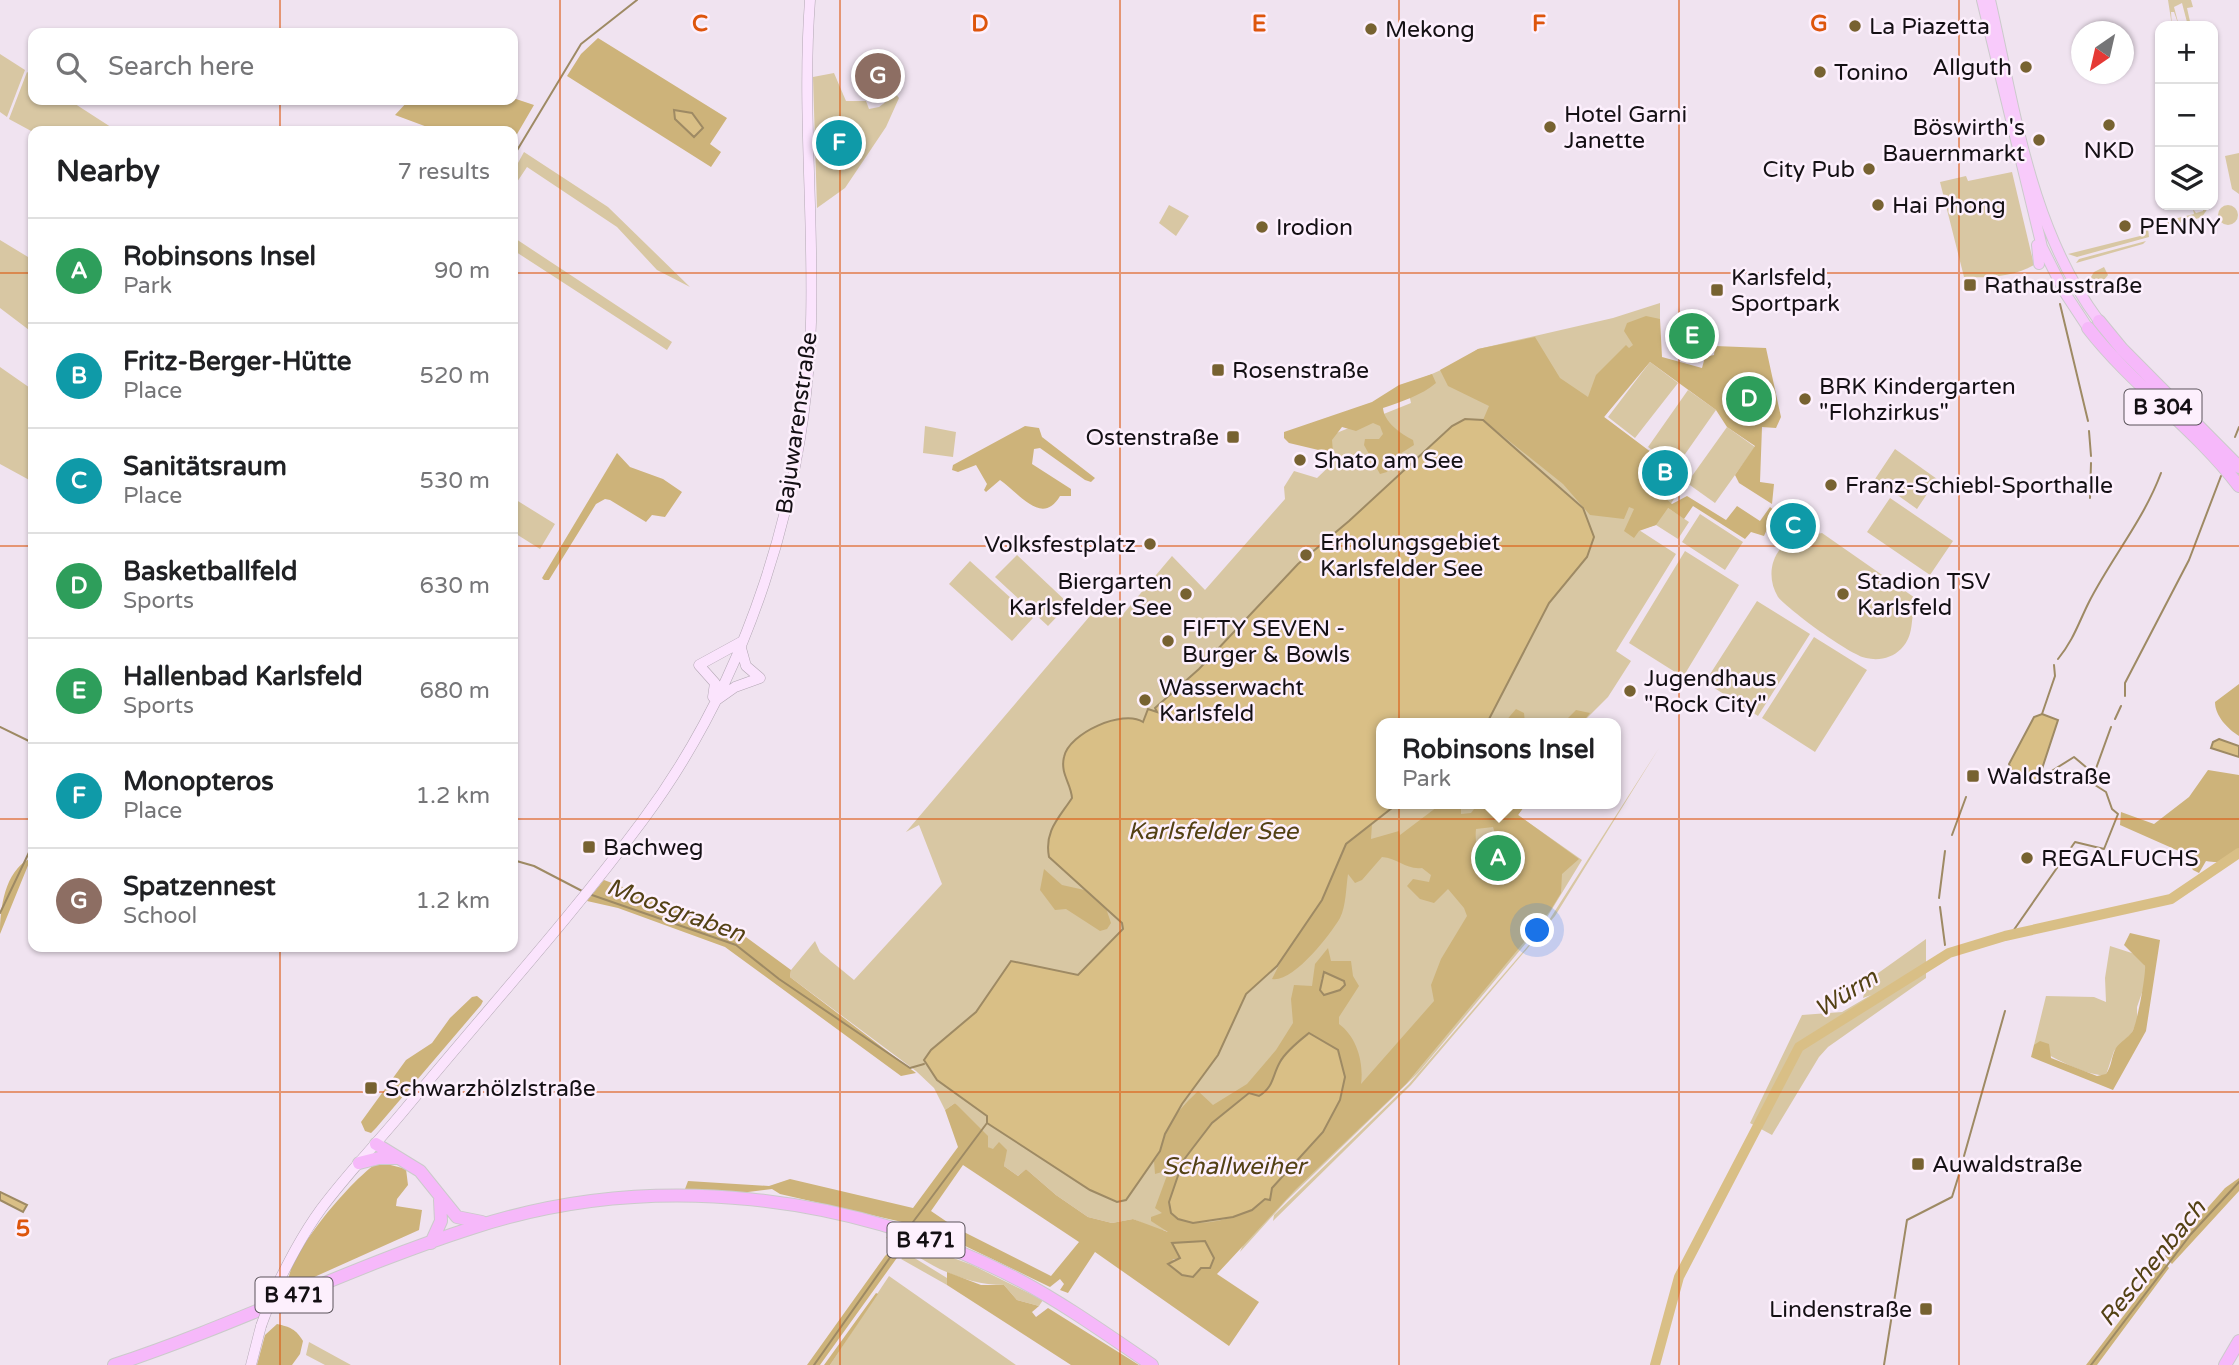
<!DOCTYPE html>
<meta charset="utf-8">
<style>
body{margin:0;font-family:"Varela Round",sans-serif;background:#f2f2f2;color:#202124}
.controls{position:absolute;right:21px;top:21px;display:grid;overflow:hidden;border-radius:14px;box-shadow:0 2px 5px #0004}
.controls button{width:63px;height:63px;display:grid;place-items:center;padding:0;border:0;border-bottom:2px solid #e0e0e0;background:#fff;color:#202124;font:35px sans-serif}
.compass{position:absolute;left:2071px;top:21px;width:63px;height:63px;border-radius:50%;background:#fff;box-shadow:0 2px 5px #0004;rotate:214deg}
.you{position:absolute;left:1538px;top:931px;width:24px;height:24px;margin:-18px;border:5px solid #fff;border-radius:50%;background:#1a73e8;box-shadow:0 0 0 10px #1a73e833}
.badge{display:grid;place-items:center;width:46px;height:46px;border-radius:50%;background:#776231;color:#fff;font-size:23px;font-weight:700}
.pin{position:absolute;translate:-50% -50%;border:4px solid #fff;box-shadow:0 2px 7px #0006}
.popup{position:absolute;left:1376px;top:718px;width:245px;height:91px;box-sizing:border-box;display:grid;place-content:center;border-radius:14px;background:#fff;filter:drop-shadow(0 2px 5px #0005);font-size:23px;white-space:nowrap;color:#757577}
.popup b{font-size:26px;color:#202124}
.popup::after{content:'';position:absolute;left:50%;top:100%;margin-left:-14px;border:14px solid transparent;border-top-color:#fff}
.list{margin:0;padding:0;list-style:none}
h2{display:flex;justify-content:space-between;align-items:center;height:91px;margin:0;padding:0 28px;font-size:30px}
h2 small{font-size:23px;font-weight:400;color:#757577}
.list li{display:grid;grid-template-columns:46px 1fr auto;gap:21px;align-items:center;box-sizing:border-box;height:105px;padding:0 28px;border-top:2px solid #e0e0e0}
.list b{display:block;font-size:26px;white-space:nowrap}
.list p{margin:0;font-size:23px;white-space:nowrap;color:#757577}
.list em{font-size:23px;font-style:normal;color:#757577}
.icon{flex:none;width:38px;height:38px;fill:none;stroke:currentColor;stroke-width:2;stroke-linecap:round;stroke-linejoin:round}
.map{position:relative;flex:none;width:2239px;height:1365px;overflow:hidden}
.search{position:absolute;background:#fff;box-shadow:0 2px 5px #0004;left:28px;top:28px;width:490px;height:77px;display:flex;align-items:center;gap:18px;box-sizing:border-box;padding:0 24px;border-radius:14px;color:#757577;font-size:26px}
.panel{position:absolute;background:#fff;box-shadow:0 2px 5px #0004;left:28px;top:126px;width:490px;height:826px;border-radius:14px}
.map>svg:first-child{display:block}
</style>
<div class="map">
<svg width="2239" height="1365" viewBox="0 0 2239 1365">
<rect width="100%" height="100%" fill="#f0e3f0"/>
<path fill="#d8c7a3" d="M2168 0H2191L2193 7 2187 8 2191 26H2188L2182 3 2174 7 2179 26 2174 12H2171L2172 26Z
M0 54 25 70 7 117 0 112Z
M27 72 33 76V100H69L117 131 33 132 9 119Z
M834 73 846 101H866L869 109 879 107 896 94 899 98 886 127 845 188 817 208 813 77Z
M524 152 608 207 690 287 657 270 617 227 527 167 513 188V172Z
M2239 153V194L2232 189 2225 156Z
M2012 172 2034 265C2014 277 1987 278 1964 277L1940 182 1966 176 1968 181Z
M1169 205 1189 216 1176 236 1159 223Z
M2210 205 2202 217 2168 228 2166 221 2194 214 2193 209 2196 213 2203 211V207Z
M2218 215a10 10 0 1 1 20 0a10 10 0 1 1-20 0Z
M2148 228 2149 237 2077 257 2068 254 2144 235V229Z
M513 237 672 342 667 350 513 250Z
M0 240 33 260V333L0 308Z
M2146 241 2143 244 2076 263 2079 259Z
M2104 267 2108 275 2095 291 2088 282 2094 272Z
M1660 303V344L1604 417 1660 459 1653 471 1666 481 1673 473 1686 481 1668 508 1689 522 1678 539 1656 525 1639 530 1676 554 1616 651 1631 661 1608 697 1582 723H1381V804H1526L1518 815 1582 860 1546 919 1418 1073 1286 1201 1240 1252 1243 1245 1156 1229 1133 1219 1112 1223 1088 1217 1056 1195 1026 1169 1018 1176 1004 1166 1005 1158 988 1147 955 1103 945 1110 934 1088 916 1071 790 977 791 970 815 941 820 952 854 980 942 884 919 825 906 832 1101 603 1119 619 1172 556 1205 590 1285 499 1284 487 1294 471 1317 478 1338 458 1324 438 1411 403 1407 385 1459 362 1478 349 1613 318Z
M1650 362 1678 383 1635 438 1608 417Z
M0 367 33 390V482L0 464Z
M1688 390 1716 410 1676 467 1648 447Z
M925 426 956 432 953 457 923 453Z
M1727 427 1755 447 1715 503 1687 483Z
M1895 449 1937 479 1917 509 1875 479Z
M513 498 555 524 540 549 513 532Z
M1890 498 1953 541 1930 575 1867 532Z
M1700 514 1743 542 1725 570 1682 542Z
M1822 533 1918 600C1908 615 1917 633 1901 649 1892 658 1879 661 1866 658 1850 655 1790 611 1778 597 1764 574 1773 544 1800 536 1807 533 1816 535 1822 533Z
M1685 551 1739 585 1683 677 1629 643Z
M1017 555 1069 604 1048 626 995 577Z
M970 561 1033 618 1012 641 949 584Z
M1757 601 1810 634 1758 716 1705 682Z
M1814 637 1867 670 1815 752 1762 718Z
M1659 748 1555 916 1411 1085 1273 1221 1274 1215 1409 1084 1546 925Z
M1926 939V978L1828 1047 1819 1057 1772 1135 1750 1123 1802 1015 1842 1012 1871 995 1863 998 1867 981Z
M2110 946 2138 955 2145 966 2146 981 2137 1007V1022L2131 1034 2114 1051 2106 1075C2088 1077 2048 1056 2034 1045L2046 996 2094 997 2106 1002 2105 978Z
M889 1234 972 1265 1043 1300 1039 1306 1017 1300 1004 1285C974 1285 946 1274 920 1258 907 1250 901 1242 886 1238Z
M908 1254 947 1278V1285L901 1259Z
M889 1276 1016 1365H830Z
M309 1342 351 1365H325L306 1355Z"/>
<path fill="#cdb37a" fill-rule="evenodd" d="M598 38 727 118 710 144 721 152 711 167 567 76 581 54Z
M513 98 534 105 513 141V131H438L395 115 409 100Z
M1646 316 1660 319 1662 357 1702 368 1705 357 1714 355 1715 346 1766 348 1781 417 1776 428 1762 427 1760 482 1774 484 1772 504 1739 483 1735 475 1755 446 1727 427 1716 410 1650 362 1604 417 1660 459 1653 471 1666 481 1673 473 1679 481 1665 498 1672 504 1687 496 1726 520 1737 506 1760 521 1770 507 1775 511 1764 536 1751 532 1745 539 1693 506 1684 519 1668 508 1656 525 1639 531 1634 538 1624 531 1634 509 1629 507 1624 519 1590 515 1563 484 1483 420 1489 406 1448 386 1440 370 1478 349 1535 337 1560 378 1588 397 1596 375 1626 345 1629 348 1633 345 1624 331 1627 323Z
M1432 374 1436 383C1422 395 1401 402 1383 408 1384 422 1401 434 1413 440L1414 445 1395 457 1387 472 1380 474 1364 445 1365 439H1379L1383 434 1380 426 1373 423 1356 431 1342 427 1332 440 1333 452 1331 453 1289 443 1284 438V432L1372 402 1399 385Z
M1025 426 1039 428 1042 437 1095 478 1091 482 1085 480 1040 448 1034 449 1032 464 1071 489V496H1060C1042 527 1019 493 1000 480L986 492 984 490 987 484 976 465 958 472 952 470 953 465Z
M617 453 630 467 663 479 682 492 665 517 652 515 646 522 610 500 605 499 596 504 549 580H544L542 578Z
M2239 684V736C2228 729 2215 716 2215 702Z
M1516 709 1524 713 1525 723H1504Z
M1576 710 1590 713 1582 723H1563Z
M2208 770 2239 775V849C2224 861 2224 864 2206 861L2199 873 2193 870 2181 852 2120 825 2121 812 2154 824 2189 797Z
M1441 804H1461V814L1471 813 1478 804H1526L1518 815 1579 859 1562 874 1561 893 1550 911 1406 1084 1296 1189 1217 1274 1259 1302 1229 1346 1095 1252 1068 1293 1060 1290 1064 1284 1060 1279 1050 1287 928 1228 780 1194 772 1189 740 1193 685 1189 688 1181 769 1186 790 1179 913 1208 958 1147 945 1110 955 1103 988 1136V1147L993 1149 999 1142 1007 1150 1004 1166 1018 1176 1026 1169 1056 1195 1088 1217 1112 1223 1133 1219 1168 1232 1151 1221V1217L1162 1213 1155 1208 1169 1170 1155 1174 1154 1161C1162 1152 1161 1146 1165 1136 1171 1117 1185 1104 1198 1091L1213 1105 1247 1084 1276 1050 1293 1023 1291 999 1294 985 1312 986 1315 964 1328 948 1331 961H1351L1353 976 1359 986 1339 1017V1024C1357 1037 1364 1063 1361 1084L1434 1001 1431 985 1441 959 1467 916 1464 908 1448 889 1434 903 1420 899 1407 886 1413 879 1429 882 1431 875 1422 868C1406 870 1398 858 1382 857L1362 880 1355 883 1348 874C1346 887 1346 906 1340 918 1330 935 1293 983 1272 979L1284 955 1322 900 1346 844 1372 824 1371 839 1399 831 1400 835ZM1493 827 1498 843 1512 850 1521 866 1511 881 1491 882C1481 865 1474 849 1476 829ZM1321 978 1345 985 1340 990 1324 995ZM1309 1033 1325 1044 1345 1077 1340 1100 1323 1132 1272 1188 1270 1200 1265 1199C1245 1217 1193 1234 1171 1213 1178 1148 1204 1134 1249 1093L1259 1096C1283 1081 1287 1050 1309 1033ZM963 1165 1079 1242 1051 1276 956 1228 931 1211ZM1204 1241 1214 1258 1201 1267 1172 1260 1180 1258 1173 1243Z
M29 859V863L0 934C0 907 5 872 29 859Z
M1044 869 1062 885 1089 891 1106 908 1111 923 1107 929 1100 931 1066 909 1055 910 1040 890Z
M604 880 735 929 791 970 790 977 916 1073 901 1076 725 947 618 908 587 901Z
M2130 933 2160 940 2146 1031 2113 1090 2031 1057 2034 1045 2040 1041 2049 1044 2051 1058 2097 1076 2106 1074C2112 1066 2111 1057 2116 1048 2121 1041 2128 1038 2132 1032 2137 1025 2146 975 2145 966L2124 945Z
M477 996 483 1001 481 1005 376 1128 371 1133 365 1131 361 1122 406 1060 432 1043 450 1018 472 997Z
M379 1162 406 1169 408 1185 397 1199 396 1206 422 1210 419 1230 292 1287 288 1285C285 1257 355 1175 379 1162Z
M2239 1178V1191L2172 1264 2165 1256 2225 1188Z
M896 1245 900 1248 899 1255 820 1365H807L885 1256Z
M2162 1260 2169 1268 2097 1365H2086L2147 1285Z
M947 1272 981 1285H1004L1017 1300 1039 1306 1032 1312 1036 1317 1048 1308 1139 1365H1071L947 1285Z
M876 1293 878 1294 830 1365H824Z
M277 1324C290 1327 296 1329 303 1341L300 1354 292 1365H257L265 1335Z"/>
<path fill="#d9bf86" stroke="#9e8a64" stroke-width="2" d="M674 110 692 113 703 128 694 137 675 119Z
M1465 419 1483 420 1583 508 1594 537 1587 557 1549 603 1487 723H1381V804H1397L1346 844 1322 900 1277 966 1246 994 1218 1055 1182 1104 1165 1134 1160 1151 1126 1200 1117 1202 1090 1190 987 1123V1116L937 1080 924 1060 931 1050 976 1012 1011 961 1078 975 1123 929 1122 923 1049 857C1044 831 1059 818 1072 798 1071 783 1060 774 1064 757 1069 733 1123 709 1143 722L1148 709 1157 712 1155 708 1199 669 1298 564 1349 521 1452 426Z
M2042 714 2058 720 2037 784C2023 781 2013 779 2009 764L2034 717Z
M2219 739 2239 746V757L2211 748 2213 742Z
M1324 972 1344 981 1345 985 1340 990 1324 995 1320 990Z
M1309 1033 1338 1050 1345 1077 1340 1100 1323 1132 1272 1188 1270 1200 1265 1199 1252 1210 1233 1217 1193 1223 1178 1219 1171 1213 1169 1202 1183 1161 1192 1149 1212 1123 1249 1093 1259 1096C1274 1087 1272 1076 1280 1062 1286 1051 1299 1041 1309 1033Z
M0 1192 27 1205 23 1212 0 1200Z
M1205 1241 1214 1258 1210 1268H1201L1193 1277 1182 1275 1168 1264 1180 1258 1172 1243Z"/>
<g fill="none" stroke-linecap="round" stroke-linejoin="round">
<path stroke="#9e8a64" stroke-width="2" d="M513 157 581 44 637 0
M2060 304 2088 421
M2089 431 2091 456
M2235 437 2239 427
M2090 498 2091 463
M2058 659C2074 639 2078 624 2089 602 2112 557 2143 521 2161 473
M2125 696V683L2189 560 2221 476
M2042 714 2055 676 2054 665
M2115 719 2121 706
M0 727 33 743
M2039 779 2074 757 2093 773
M1952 835 1966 797
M513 860 534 866 584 892
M589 894 736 945 779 979 910 1068 924 1064
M1939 898 1945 851
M1940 907 1945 945
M0 913 33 844
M2011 934 2075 842 2104 849 2118 814 2112 809 2106 792 2095 785 2094 774 2111 727
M1944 956V953
M1964 1156 2005 1011
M913 1222 987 1123
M814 1365 896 1249
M1884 1365 1907 1220 1952 1197 1962 1165
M2091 1365 2191 1234 2239 1182"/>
<path stroke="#d9bf86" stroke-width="10" d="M1655 1365 1679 1277 1799 1047 1949 953 2005 936 2171 899 2239 853"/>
<defs>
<path id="secondary" d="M741 648 746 666 760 678
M713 697 715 683 699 665 741 642
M718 699 735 687 760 678
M274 1291C288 1263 302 1235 321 1209 347 1174 378 1142 406 1108 485 1012 569 920 643 820 747 680 806 496 811 322 814 215 802 107 810 0
M251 1365 261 1326"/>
<path id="primary" d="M1982 0 2042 247 2065 293 2088 328
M1990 0C2015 109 2030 229 2099 321
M2037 245 2039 264"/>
<path id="trunk" d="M2099 321 2122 349 2239 467
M2088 328C2133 386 2195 428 2239 486
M376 1144 420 1171 457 1217 482 1222
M359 1163 379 1158H397
M431 1243 441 1221 440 1200
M114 1365C236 1325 350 1267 472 1228 652 1169 854 1193 1021 1281 1066 1305 1109 1336 1152 1365
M2225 1365 2239 1341"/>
</defs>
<use href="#secondary" stroke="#b3a8b4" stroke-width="11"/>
<use href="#primary" stroke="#cbcacb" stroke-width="12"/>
<use href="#trunk" stroke="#cbcacb" stroke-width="14"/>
<use href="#secondary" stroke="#fbe4fd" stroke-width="10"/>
<use href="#primary" stroke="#f8cafb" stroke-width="10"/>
<use href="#trunk" stroke="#f6b8fa" stroke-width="12"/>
<defs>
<path id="secondary-bridge" d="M261 1326 274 1291"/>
</defs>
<use href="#secondary-bridge" stroke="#b3a8b4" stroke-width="11" stroke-linecap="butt"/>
<use href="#secondary-bridge" stroke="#fbe4fd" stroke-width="10"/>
</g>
<path fill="none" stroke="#dd550c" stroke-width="2" stroke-opacity="0.55" d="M280 0V33M560 0V1365M840 0V1365M1120 0V1365M1399 0V1365M1679 0V1365M1959 0V1365M280 100V131M0 273H33M513 273H2239M0 546H33M513 546H2239M0 819H33M513 819H2239M280 947V1365M0 1092H2239"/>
<g fill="#776231" stroke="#fdf0fd" stroke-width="2.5">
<circle cx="1855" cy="26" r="7"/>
<circle cx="1371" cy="29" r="7"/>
<circle cx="2026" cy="67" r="7"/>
<circle cx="1820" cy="72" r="7"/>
<circle cx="2109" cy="125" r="7"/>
<circle cx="1550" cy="127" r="7"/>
<circle cx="2039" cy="140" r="7"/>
<circle cx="1869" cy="169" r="7"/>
<circle cx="1878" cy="205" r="7"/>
<circle cx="2125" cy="226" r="7"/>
<circle cx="1262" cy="227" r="7"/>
<rect x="1963" y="278" width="14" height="14" rx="3.5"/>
<rect x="1710" y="283" width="14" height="14" rx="3.5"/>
<rect x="1211" y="363" width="14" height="14" rx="3.5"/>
<circle cx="1805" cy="399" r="7"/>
<rect x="1226" y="430" width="14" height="14" rx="3.5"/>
<circle cx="1300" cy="460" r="7"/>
<circle cx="1831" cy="485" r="7"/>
<circle cx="1150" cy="544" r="7"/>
<circle cx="1306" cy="555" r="7"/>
<circle cx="1186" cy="594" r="7"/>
<circle cx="1843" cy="594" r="7"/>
<circle cx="1168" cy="641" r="7"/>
<circle cx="1630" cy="691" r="7"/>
<circle cx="1145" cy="700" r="7"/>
<rect x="1966" y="769" width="14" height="14" rx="3.5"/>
<rect x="582" y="840" width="14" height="14" rx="3.5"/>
<circle cx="2027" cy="858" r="7"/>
<rect x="364" y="1081" width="14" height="14" rx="3.5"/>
<rect x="1911" y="1157" width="14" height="14" rx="3.5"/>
<rect x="1919" y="1302" width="14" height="14" rx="3.5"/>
</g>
<g text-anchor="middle" stroke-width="5" stroke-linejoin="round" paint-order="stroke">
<g fill="#fdf0fd" stroke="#5a535a" stroke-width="2">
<rect x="2124.5" y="389.5" width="77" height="35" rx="5"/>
<rect x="887.5" y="1222.5" width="77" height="35" rx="5"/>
<rect x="255.5" y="1277.5" width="77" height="35" rx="5"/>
</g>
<g font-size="21" font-weight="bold" fill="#141014">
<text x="2163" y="414">B 304</text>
<text x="926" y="1247">B 471</text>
<text x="294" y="1302">B 471</text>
</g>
<g font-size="23" fill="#141014" stroke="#fdf0fd" text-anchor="start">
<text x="1869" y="34">La Piazetta</text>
<text x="1385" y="37">Mekong</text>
<text x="2012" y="75" text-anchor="end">Allguth</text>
<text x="1834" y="80">Tonino</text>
<text x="1564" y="122">Hotel Garni<tspan x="1564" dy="26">Janette</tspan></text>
<text x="2025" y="135" text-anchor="end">Böswirth's<tspan x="2025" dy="26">Bauernmarkt</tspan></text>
<text x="2109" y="158" text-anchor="middle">NKD</text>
<text x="1855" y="177" text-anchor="end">City Pub</text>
<text x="1892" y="213">Hai Phong</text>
<text x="2139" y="234">PENNY</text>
<text x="1276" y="235">Irodion</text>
<text x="1731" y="285">Karlsfeld,<tspan x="1731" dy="26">Sportpark</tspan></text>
<text x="1984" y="293">Rathausstraße</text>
<text x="1232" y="378">Rosenstraße</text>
<text x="1819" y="394">BRK Kindergarten<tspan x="1819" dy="26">"Flohzirkus"</tspan></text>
<text x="1219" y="445" text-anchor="end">Ostenstraße</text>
<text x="1314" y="468">Shato am See</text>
<text x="1845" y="493">Franz-Schiebl-Sporthalle</text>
<text x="1320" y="550">Erholungsgebiet<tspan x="1320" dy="26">Karlsfelder See</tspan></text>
<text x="1136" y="552" text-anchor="end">Volksfestplatz</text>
<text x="1172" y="589" text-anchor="end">Biergarten<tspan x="1172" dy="26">Karlsfelder See</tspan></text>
<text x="1857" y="589">Stadion TSV<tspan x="1857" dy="26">Karlsfeld</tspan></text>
<text x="1182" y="636">FIFTY SEVEN -<tspan x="1182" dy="26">Burger &amp; Bowls</tspan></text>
<text x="1644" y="686">Jugendhaus<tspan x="1644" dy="26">"Rock City"</tspan></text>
<text x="1159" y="695">Wasserwacht<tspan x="1159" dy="26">Karlsfeld</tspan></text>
<text x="1987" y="784">Waldstraße</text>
<text x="603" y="855">Bachweg</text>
<text x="2041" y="866">REGALFUCHS</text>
<text x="385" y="1096">Schwarzhölzlstraße</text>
<text x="1932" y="1172">Auwaldstraße</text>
<text x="1912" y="1317" text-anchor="end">Lindenstraße</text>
</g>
<g font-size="23" fill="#141014" stroke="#fdf0fd">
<text transform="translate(796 423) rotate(-82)" y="8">Bajuwarenstraße</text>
</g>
<g font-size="24" font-style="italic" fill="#534114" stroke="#fdf0fd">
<text x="1213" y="839">Karlsfelder See</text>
<text transform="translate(676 910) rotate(20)" y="8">Moosgraben</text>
<text transform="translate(1846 993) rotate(-32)" y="8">Würm</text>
<text x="1234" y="1174">Schallweiher</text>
<text transform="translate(2152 1263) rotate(-51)" y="8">Reschenbach</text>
</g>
</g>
<g font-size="23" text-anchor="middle" font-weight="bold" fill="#dd550c" stroke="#fdf0fd" stroke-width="5" stroke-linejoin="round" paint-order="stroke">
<text x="700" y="31">C</text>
<text x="980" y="31">D</text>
<text x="1259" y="31">E</text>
<text x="1539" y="31">F</text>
<text x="1819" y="31">G</text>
<text x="23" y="1236">5</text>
</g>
</svg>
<div class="controls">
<button>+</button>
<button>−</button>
<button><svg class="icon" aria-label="layers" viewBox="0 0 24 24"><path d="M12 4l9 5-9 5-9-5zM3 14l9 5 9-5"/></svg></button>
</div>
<svg class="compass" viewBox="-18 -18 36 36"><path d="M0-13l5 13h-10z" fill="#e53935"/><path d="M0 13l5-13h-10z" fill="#757577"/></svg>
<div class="you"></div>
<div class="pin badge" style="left:1498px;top:858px;background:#2e9e5b">A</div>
<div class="popup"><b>Robinsons Insel</b>Park</div>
<div class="pin badge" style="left:1665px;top:473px;background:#0f9aa8">B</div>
<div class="pin badge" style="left:1793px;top:526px;background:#0f9aa8">C</div>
<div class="pin badge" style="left:1749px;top:399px;background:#2e9e5b">D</div>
<div class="pin badge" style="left:1692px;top:336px;background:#2e9e5b">E</div>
<div class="pin badge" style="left:839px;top:143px;background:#0f9aa8">F</div>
<div class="pin badge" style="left:878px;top:76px;background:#8d6e63">G</div>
<div class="search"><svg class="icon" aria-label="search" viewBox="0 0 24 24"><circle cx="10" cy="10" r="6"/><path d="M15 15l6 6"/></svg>Search here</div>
<section class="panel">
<h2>Nearby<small>7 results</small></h2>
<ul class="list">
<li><span class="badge" style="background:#2e9e5b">A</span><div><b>Robinsons Insel</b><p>Park</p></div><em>90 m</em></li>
<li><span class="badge" style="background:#0f9aa8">B</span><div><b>Fritz-Berger-Hütte</b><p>Place</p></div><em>520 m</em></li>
<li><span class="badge" style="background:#0f9aa8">C</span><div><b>Sanitätsraum</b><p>Place</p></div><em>530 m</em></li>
<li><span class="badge" style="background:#2e9e5b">D</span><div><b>Basketballfeld</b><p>Sports</p></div><em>630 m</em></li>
<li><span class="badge" style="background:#2e9e5b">E</span><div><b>Hallenbad Karlsfeld</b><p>Sports</p></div><em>680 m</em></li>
<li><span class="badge" style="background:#0f9aa8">F</span><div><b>Monopteros</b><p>Place</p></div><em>1.2 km</em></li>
<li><span class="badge" style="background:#8d6e63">G</span><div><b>Spatzennest</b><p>School</p></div><em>1.2 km</em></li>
</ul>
</section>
</div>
